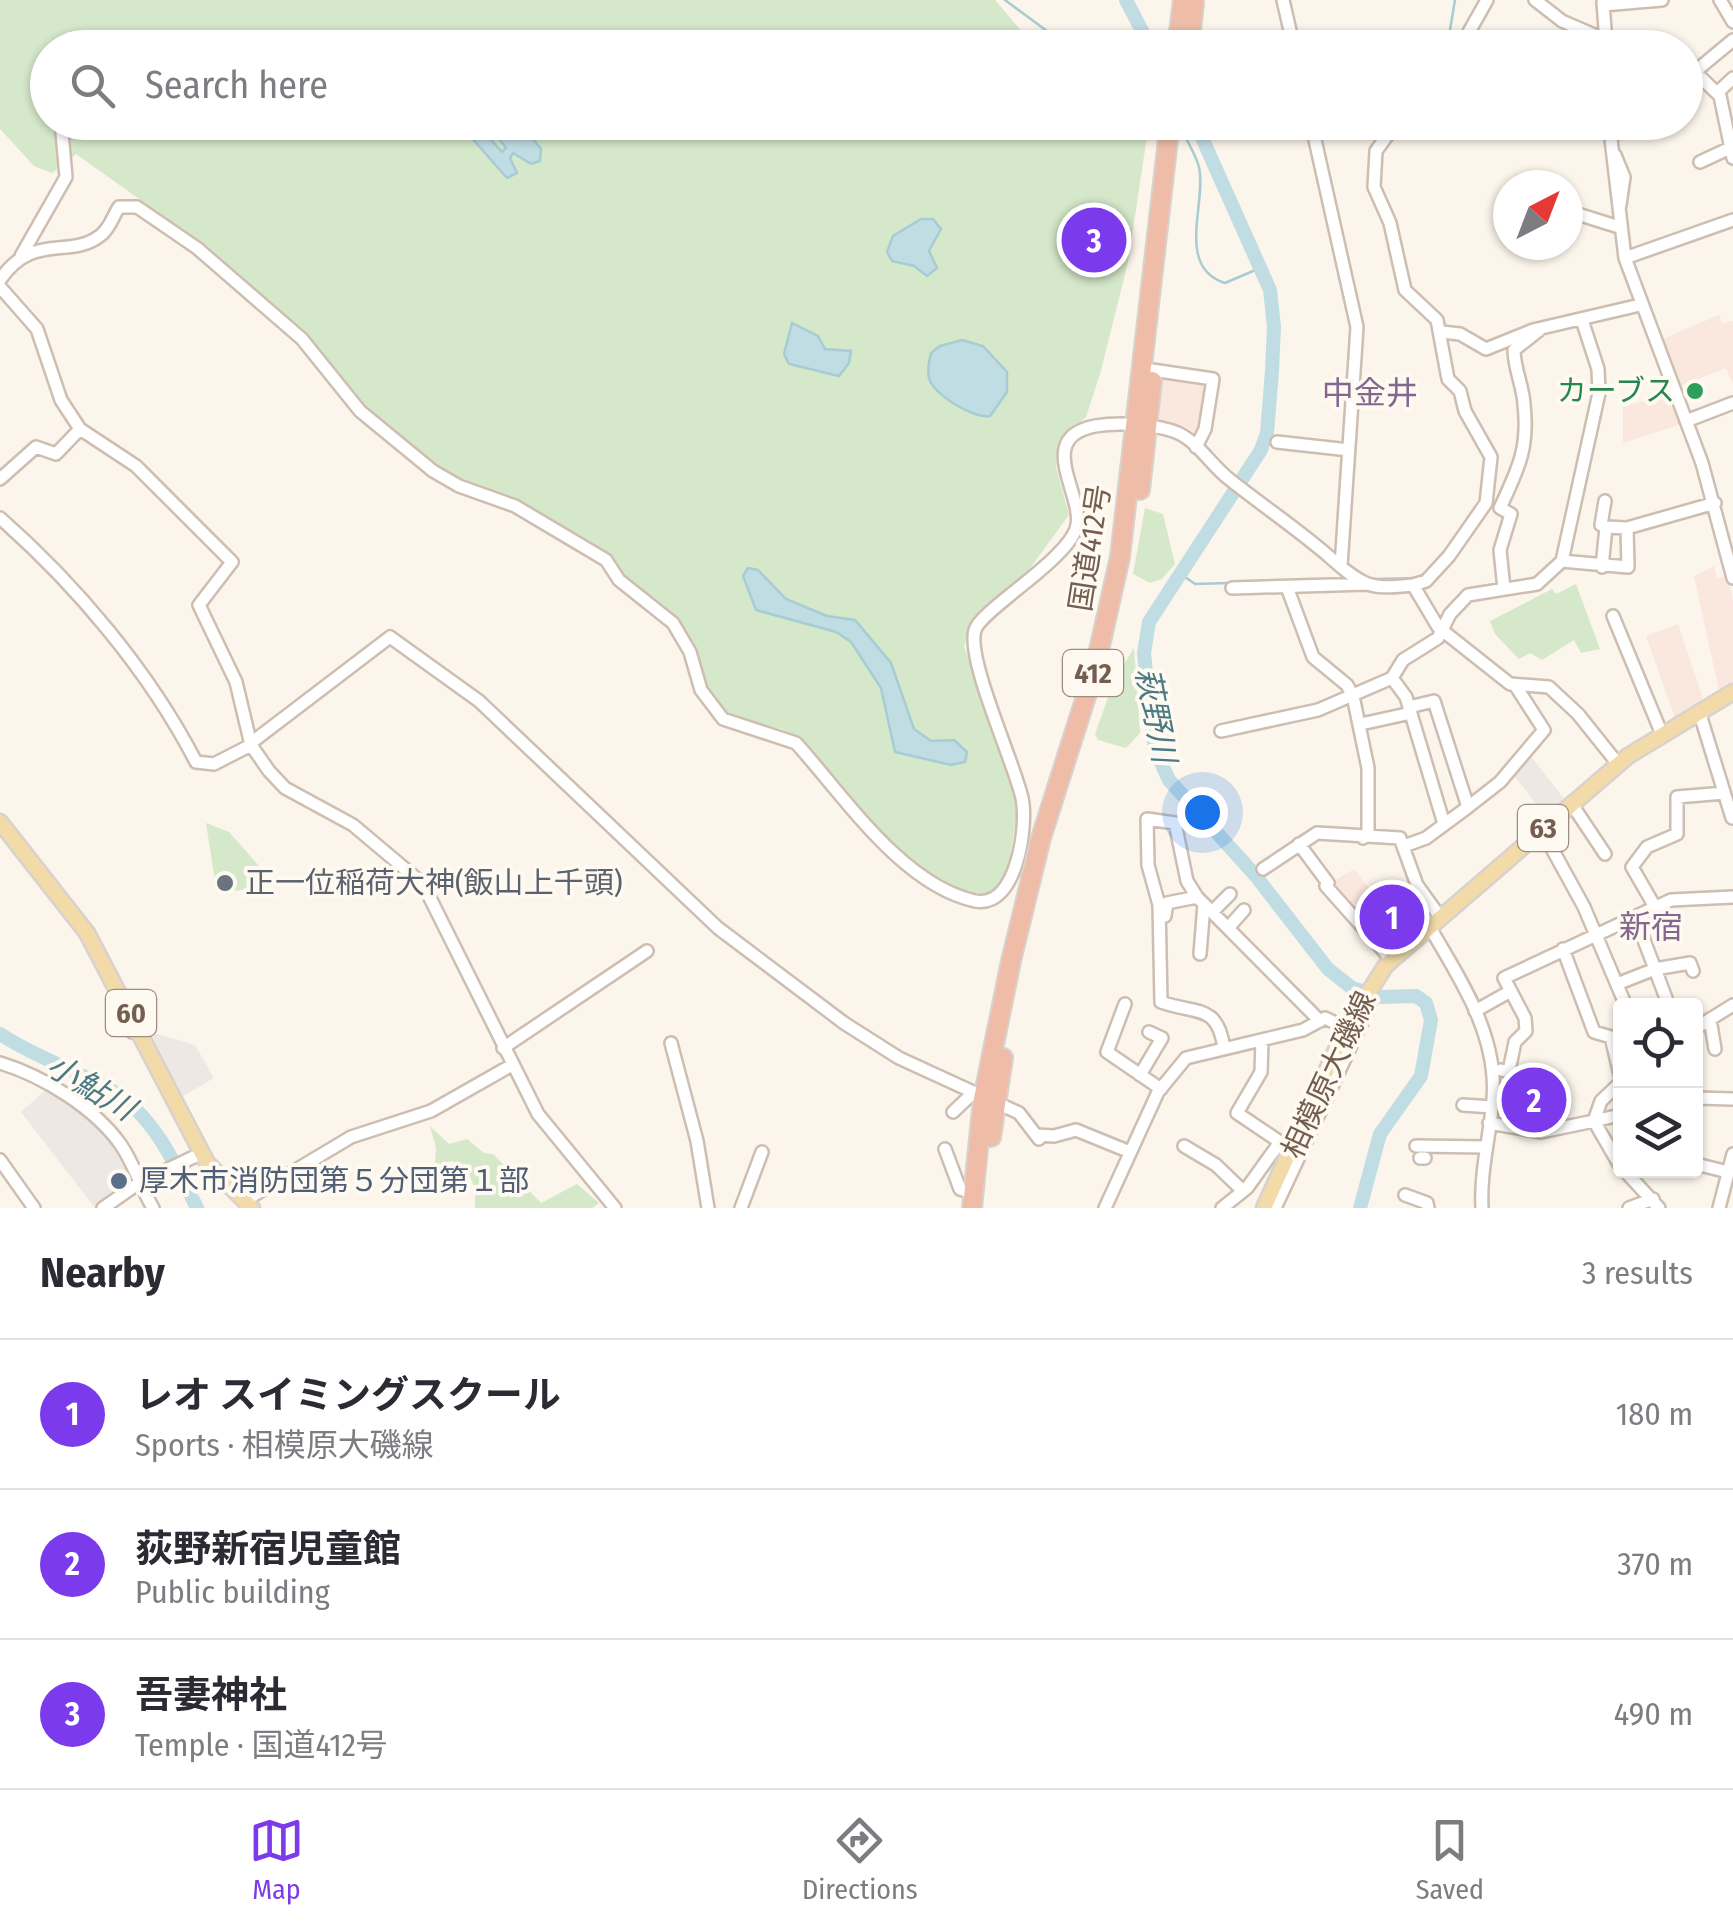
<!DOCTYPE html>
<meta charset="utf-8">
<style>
body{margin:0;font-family:"Fira Sans Condensed","Noto Sans JP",sans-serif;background:#f2f2f3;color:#2b2b33}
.controls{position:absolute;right:30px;bottom:30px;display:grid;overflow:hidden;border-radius:10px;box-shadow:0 2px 8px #0004}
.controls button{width:90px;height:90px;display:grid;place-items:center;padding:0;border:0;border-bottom:2px solid #e1e1e2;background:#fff;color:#2b2b33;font:50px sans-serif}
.compass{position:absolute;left:1493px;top:170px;width:90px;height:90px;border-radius:50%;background:#fff;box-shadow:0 2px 8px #0004;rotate:42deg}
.you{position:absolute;left:1202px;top:812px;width:35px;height:35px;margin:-25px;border:8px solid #fff;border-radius:50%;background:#1a73e8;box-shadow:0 0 0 15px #1a73e833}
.badge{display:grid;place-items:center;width:65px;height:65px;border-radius:50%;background:#7c3aed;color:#fff;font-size:32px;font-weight:700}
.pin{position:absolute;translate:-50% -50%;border:5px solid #fff;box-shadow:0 2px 10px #0006}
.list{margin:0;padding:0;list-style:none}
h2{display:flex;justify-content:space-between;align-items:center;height:130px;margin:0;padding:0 40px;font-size:42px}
h2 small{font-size:32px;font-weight:400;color:#7c7c81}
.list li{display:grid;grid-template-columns:65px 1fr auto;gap:30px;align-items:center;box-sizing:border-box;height:150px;padding:0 40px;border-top:2px solid #e1e1e2}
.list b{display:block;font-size:38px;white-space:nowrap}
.list p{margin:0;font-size:32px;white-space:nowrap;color:#7c7c81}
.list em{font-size:32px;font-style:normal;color:#7c7c81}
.icon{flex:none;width:55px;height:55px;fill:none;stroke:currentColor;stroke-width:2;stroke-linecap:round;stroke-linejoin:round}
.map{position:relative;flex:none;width:1733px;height:1208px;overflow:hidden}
.search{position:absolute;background:#fff;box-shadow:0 2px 8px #0004;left:30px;right:30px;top:30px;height:110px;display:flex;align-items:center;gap:25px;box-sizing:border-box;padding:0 35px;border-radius:55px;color:#7c7c81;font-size:38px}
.sheet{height:580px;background:#fff}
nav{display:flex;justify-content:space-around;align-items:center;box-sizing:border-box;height:140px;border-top:2px solid #e1e1e2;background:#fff;font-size:28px;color:#7c7c81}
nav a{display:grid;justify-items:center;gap:5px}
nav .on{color:#7c3aed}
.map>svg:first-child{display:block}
</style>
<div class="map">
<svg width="1733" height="1208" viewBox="0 0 1733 1208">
<rect width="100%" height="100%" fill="#fbf5eb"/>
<path fill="#fae8df" d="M1719 315 1722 323 1733 321V384L1726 368 1679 387 1660 340Z
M1160 372 1209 380 1200 436 1186 427 1160 423Z
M1670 393 1682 424 1623 443V407Z
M1714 566 1717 578 1728 576 1733 602V684L1719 691 1694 576Z
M1678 624 1704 701 1675 718 1646 636Z
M1354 869 1369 888 1360 897 1362 901 1387 885 1421 926 1391 952 1329 884Z"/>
<path fill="#ede8e3" d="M1529 754 1566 801 1547 818 1512 773Z
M148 1031 195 1045 214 1078 183 1096Z
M49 1087 111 1136 130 1170 113 1181 120 1192 95 1208 21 1112Z"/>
<path fill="#d5e8ca" d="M0 0H995L1035 47 48 48V122L1149 123 1128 262 1100 374 1086 417 1060 440 1056 467 1069 515 1017 586 973 620 964 646 1018 805 1007 878 995 891C934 917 837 781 801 740L781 729 746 724 725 713 708 695 693 646 675 617 628 581 611 554 508 498 460 481 435 467 358 403 302 329 208 248 76 154 52 173 34 166 0 129Z
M1145 508 1163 514 1175 564 1162 579 1150 583 1133 574Z
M1576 584 1600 649 1581 653 1574 640 1542 660 1530 653 1519 659 1495 634 1490 621 1552 589 1556 594Z
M1134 648 1140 733 1126 748 1098 740 1095 734 1114 681Z
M206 823 229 832 268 876 266 887 225 892 215 881Z
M430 1126 449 1144 467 1139 484 1153 493 1154 541 1203 577 1184 599 1203 592 1208H475V1188L466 1167 451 1161 435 1166 436 1148Z"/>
<path fill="#c0dde3" stroke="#a7ccd4" stroke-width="2.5" d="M448 123H476L502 152 506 148 495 134 498 130 531 137 541 149 540 161 531 164 513 153 510 158 517 173 507 178 470 136Z
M921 219H933L941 229 929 251 937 268 927 276 914 266 892 261 887 252 893 236Z
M792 323 818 336 825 349 851 351 849 363 839 376 789 364 784 354Z
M962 340 983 346 1007 372V392L990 416C974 419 934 395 929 378 927 370 929 361 931 353L940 346Z
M748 568 758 570 786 599 827 616 855 620 891 663 914 729 931 741 954 740 967 752 965 762 951 765 895 752 881 688 851 642 836 632 756 610 743 576Z"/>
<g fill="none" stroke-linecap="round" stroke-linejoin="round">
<path stroke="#a7ccd4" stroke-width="2.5" d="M1005 0 1051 34 1110 48
M1447 48 1455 0
M1178 124C1185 137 1195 152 1199 167 1207 203 1175 267 1225 283L1260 268
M1404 296 1420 311
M1178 572 1195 584 1229 583
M1372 579 1419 578"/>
<path stroke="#c0dde3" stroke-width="14" d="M1126 0 1151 48
M1195 122 1270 290 1274 327 1272 371 1267 433 1261 450 1149 622 1144 653 1151 720 1155 749 1169 780 1255 875 1328 969 1352 988 1381 997 1416 996 1426 1003 1431 1020 1421 1076 1380 1134 1360 1208
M0 1034C35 1057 75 1070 111 1090 153 1114 177 1167 197 1208"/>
<defs>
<path id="minor" d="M1283 0 1294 48
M1535 0 1562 21 1606 40
M1720 0 1733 22
M1603 2 1606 43
M1603 5 1662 0
M1460 48 1487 0
M1695 72 1720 96 1733 158
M1686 79 1733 40
M1717 93 1733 78
M1311 122 1357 327 1341 566
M1397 122 1376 151 1374 187 1390 223 1405 290 1437 320 1448 379 1460 391 1465 411 1491 457 1486 503 1449 556 1426 581 1413 585
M1609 122 1625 258 1702 463 1733 578
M1610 137 1636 122
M1615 155 1624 177 1620 205
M1700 162 1730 148
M1568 211 1619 227
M21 256 66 177 61 122
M1625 258 1733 220
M0 280C33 231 70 260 101 235 110 228 113 216 119 207H137L197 248 302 339 360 411 433 471 459 486 515 506 606 560 619 580 673 623 690 652 701 690 723 719 796 743C844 796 902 885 975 901 1017 909 1028 825 1022 798 1014 762 966 659 975 630 981 610 1064 562 1076 529 1087 498 1032 438 1095 426 1118 422 1157 424 1178 433 1198 442 1211 465 1229 479 1258 502 1290 524 1319 548 1333 559 1351 578 1368 584 1381 589 1399 586 1413 585L1438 627 1510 684 1549 687 1578 714 1618 764
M0 287 37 329 61 400 80 429 136 466 232 562 199 605 236 682 251 745 269 771 285 788 353 825 423 884 538 1114 615 1208
M1442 332 1460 334 1486 349 1533 330 1640 305
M1152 370 1213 379 1205 429 1196 447
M1686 421 1733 403
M1277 442 1349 450
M0 479 36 447 56 454 80 429
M1605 501 1601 525 1606 527
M0 518C76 585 149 671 196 762L214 764 251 745
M1562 561 1628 567 1627 528 1715 503
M1602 567 1606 527 1627 528
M1287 587 1313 657 1347 685 1353 696 1368 768V834L1363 838
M1232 588 1367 584
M1504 589 1500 550 1511 514 1500 508C1518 469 1529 449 1524 404 1523 386 1514 368 1514 350L1542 328
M1613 616 1661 732
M1699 711 1732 818
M1361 724 1411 713
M1221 731 1318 710 1392 678
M251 743 390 637 479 701 718 928 844 1023 899 1058 1019 1113 1039 1139
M1571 803 1605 854
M1468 807 1500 782 1544 730 1515 685
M1444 824 1406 697 1392 678 1403 660 1438 638 1450 614 1468 595 1537 584 1562 561 1599 393 1598 369 1582 320
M1299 844 1328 883 1326 886 1391 959
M1550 845 1584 907 1626 1006
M1404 846 1426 838 1468 807 1434 701 1409 707
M1263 869 1317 833 1400 838 1417 885 1440 917
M1655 907 1632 867 1647 847 1677 834V797L1724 793
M1212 912 1230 894
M1165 916 1167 903 1197 897
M1636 919 1669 1006
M1429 926C1460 979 1498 1035 1493 1099 1490 1136 1480 1171 1482 1208
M1228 928 1244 910
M1563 949 1594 1032 1611 1037 1620 1075
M1200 954 1204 904
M1617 984 1655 969 1690 963 1693 971
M1125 1004 1107 1052 1161 1089
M113 1011 132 1032 140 1031
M1475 1011 1509 992
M1710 1019 1715 1049
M1696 1028 1733 1005
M671 1043 697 1141 708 1208
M503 1048 647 951
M1224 1048C1217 1003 1197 1015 1161 1002L1159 905 1148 865 1147 819 1175 823 1187 881 1197 897 1320 1021
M0 1063C43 1076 95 1108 121 1145 134 1164 141 1188 153 1208
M1501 1070 1527 1076
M1509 1071 1515 1042 1526 1031 1525 1018 1504 978 1671 900 1733 897
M1140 1075 1162 1038 1149 1032
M1696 1098 1733 1099
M1463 1105 1492 1107
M953 1112 973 1093
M1620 1115 1594 1121 1620 1166
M1489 1123 1541 1132 1594 1121 1601 1101 1620 1083
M1037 1135 1054 1136 1076 1130 1130 1152
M1184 1146 1216 1165 1243 1191
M1416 1146 1486 1147
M945 1149 960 1189 973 1193
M1420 1158H1425
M0 1160 34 1208
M1696 1164 1728 1172
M1624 1170 1659 1208
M1405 1195 1427 1203 1428 1208
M244 1201 351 1137 431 1111 512 1065
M103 1208 139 1183 202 1153
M741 1208 762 1152
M1105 1208 1158 1092 1186 1058 1303 1030 1325 1018 1346 1028
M1222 1208 1247 1188 1280 1142 1237 1113 1261 1072 1262 1041
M1275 1208 1370 1005
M1629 1208 1653 1199
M1719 1208 1733 1154"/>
<path id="major" d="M0 822 87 933 207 1163 252 1208
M1264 1208 1346 1028 1386 965 1628 756 1733 692"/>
<path id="highway" d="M1177 48 1183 0
M1189 48 1194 3
M1140 490 1152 381
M991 1137 1003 1058
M972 1208 983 1099 1011 961 1041 838 1095 668 1120 557 1170 122"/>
</defs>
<use href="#minor" stroke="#cdbeb1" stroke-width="16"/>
<use href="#major" stroke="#d8d2ce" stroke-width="19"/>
<use href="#highway" stroke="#d8d2ce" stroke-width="22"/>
<use href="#minor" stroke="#fff" stroke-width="11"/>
<use href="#major" stroke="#f3dba9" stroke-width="14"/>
<use href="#highway" stroke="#efbda7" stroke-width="18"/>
</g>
<circle fill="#2e9e5b" stroke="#fef9f1" stroke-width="4" cx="1695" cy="391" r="10"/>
<circle fill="#6b7280" stroke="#fef9f1" stroke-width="4" cx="225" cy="883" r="10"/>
<circle fill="#5c6f8a" stroke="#fef9f1" stroke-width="4" cx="119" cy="1181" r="10"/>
<g text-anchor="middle" stroke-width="8" stroke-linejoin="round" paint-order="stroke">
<g fill="#fef9f1" stroke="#9d8c80" stroke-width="2.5">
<rect x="1063" y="650" width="60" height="46" rx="8"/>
<rect x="1518" y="805" width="50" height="46" rx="8"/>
<rect x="106" y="990" width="50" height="46" rx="8"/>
</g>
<g font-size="28" font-weight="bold" fill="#745e4f">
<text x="1093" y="683">412</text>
<text x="1543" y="838">63</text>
<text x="131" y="1023">60</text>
</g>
<g font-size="30" fill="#27864d" stroke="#fef9f1" text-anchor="end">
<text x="1675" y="401">カーブス</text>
</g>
<g font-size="30" fill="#745e4f" stroke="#fef9f1">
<text transform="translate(1090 548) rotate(-81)" y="10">国道412号</text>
<text transform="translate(1329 1075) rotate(-65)" y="10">相模原大磯線</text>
</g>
<g font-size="30" fill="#5b616d" stroke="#fef9f1" text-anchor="start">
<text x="245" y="893">正一位稲荷大神(飯山上千頭)</text>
</g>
<g font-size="30" fill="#4e5e75" stroke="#fef9f1" text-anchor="start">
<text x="139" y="1191">厚木市消防団第５分団第１部</text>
</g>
<g font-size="32" fill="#84678f" stroke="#fef9f1">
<text x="1370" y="404">中金井</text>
<text x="1651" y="938">新宿</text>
</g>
<g font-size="32" font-style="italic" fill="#4b7a85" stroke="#fef9f1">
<text transform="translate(1156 715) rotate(79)" y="11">萩野川</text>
<text transform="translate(91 1087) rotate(31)" y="11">小鮎川</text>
</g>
</g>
</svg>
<div class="controls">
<button><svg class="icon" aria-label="locate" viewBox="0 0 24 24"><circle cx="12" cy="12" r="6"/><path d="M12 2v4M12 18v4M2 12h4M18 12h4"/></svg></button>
<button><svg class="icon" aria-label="layers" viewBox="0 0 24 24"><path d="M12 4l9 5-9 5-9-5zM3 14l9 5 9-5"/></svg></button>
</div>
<svg class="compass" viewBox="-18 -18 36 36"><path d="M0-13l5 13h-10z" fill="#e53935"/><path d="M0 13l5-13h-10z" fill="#7c7c81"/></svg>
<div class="you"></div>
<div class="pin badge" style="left:1392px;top:917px">1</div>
<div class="pin badge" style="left:1534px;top:1100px">2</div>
<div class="pin badge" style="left:1094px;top:240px">3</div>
<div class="search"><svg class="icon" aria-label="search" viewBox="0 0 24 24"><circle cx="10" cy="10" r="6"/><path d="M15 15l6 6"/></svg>Search here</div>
</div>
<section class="sheet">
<h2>Nearby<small>3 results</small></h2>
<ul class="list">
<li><span class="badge">1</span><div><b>レオ スイミングスクール</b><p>Sports · 相模原大磯線</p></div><em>180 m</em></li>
<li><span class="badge">2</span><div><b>荻野新宿児童館</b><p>Public building</p></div><em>370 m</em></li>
<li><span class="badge">3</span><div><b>吾妻神社</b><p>Temple · 国道412号</p></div><em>490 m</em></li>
</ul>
</section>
<nav>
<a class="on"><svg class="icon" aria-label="map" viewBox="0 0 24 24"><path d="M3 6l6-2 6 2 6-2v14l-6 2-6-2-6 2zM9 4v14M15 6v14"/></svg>Map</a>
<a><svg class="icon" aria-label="directions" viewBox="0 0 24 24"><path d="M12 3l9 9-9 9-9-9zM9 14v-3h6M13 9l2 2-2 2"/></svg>Directions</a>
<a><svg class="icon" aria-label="saved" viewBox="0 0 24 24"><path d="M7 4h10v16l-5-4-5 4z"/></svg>Saved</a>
</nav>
